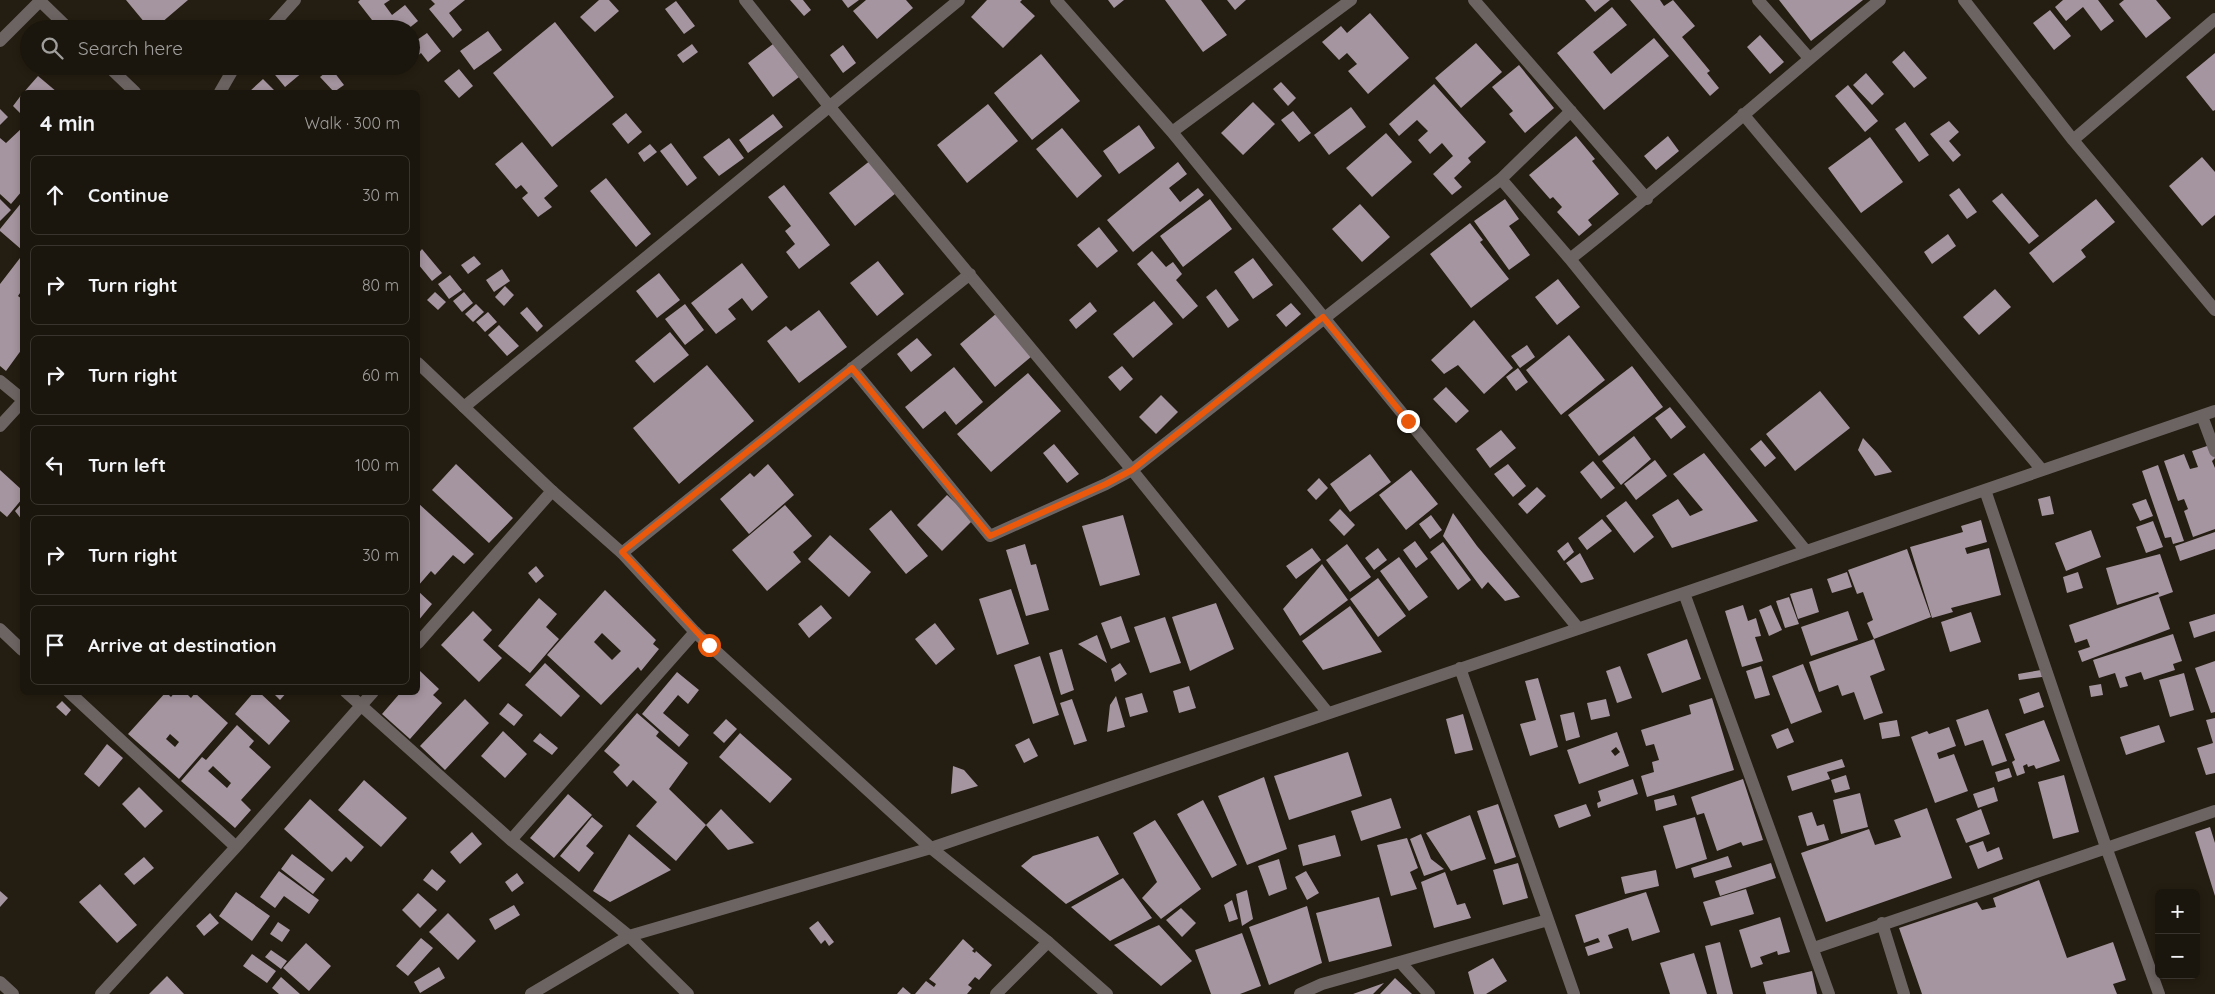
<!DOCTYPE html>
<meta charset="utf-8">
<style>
body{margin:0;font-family:Quicksand,sans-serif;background:#28231b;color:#f1f3f6}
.controls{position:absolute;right:15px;bottom:15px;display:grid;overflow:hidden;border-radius:8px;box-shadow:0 2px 8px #0003}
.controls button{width:45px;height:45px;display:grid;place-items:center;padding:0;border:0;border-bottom:1px solid #39352e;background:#1b160d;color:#f1f3f6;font:25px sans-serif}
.stop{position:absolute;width:15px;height:15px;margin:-11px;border:4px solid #ea580c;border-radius:50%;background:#fff}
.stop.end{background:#ea580c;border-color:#fff;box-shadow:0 1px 5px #0008}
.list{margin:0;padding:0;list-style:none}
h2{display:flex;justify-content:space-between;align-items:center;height:65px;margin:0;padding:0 20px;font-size:21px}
h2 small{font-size:16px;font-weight:400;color:#a09f9d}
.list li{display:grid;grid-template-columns:32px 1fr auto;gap:15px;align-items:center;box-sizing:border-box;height:80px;margin:0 10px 10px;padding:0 10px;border:1px solid #39352e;border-radius:8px}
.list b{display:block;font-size:19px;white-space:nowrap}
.list em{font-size:16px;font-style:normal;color:#a09f9d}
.icon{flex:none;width:28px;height:28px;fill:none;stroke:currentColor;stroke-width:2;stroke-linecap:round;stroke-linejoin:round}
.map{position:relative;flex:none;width:2215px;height:994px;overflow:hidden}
.search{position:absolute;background:#1b160d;box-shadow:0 2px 8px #0003;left:20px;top:20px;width:400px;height:55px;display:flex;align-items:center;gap:12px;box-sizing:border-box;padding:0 18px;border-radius:28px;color:#a09f9d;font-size:19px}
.panel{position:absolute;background:#1b160d;box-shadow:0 2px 8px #0003;left:20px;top:90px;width:400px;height:605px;border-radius:8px}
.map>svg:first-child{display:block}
</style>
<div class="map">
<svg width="2215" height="994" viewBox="0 0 2215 994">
<rect width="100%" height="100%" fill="#241d11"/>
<path fill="#a595a0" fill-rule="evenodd" d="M126 0H188L154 29H150Z
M360 0H390L384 4 392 15 405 5 418 21 408 29H379L358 2Z
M431 0H465L449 13 462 30 453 38 429 9 435 4Z
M599 0H609L619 11 595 32 580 17Z
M790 0H803L811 10 804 16Z
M842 0H859L848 8Z
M866 0H906L913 8 877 39 853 11Z
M987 0H1022L1020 2 1035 16 1003 48 971 17Z
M1108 0H1124L1114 8Z
M1165 0H1201L1227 35 1203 52Z
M1227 0H1246L1235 10Z
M1585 0H1610L1595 12Z
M1630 0H1660L1664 6 1673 0 1695 26 1682 37 1710 71 1707 73 1719 88 1710 96Z
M1779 0H1863L1811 41Z
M2063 0H2098L2114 21 2101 31 2083 7 2066 21 2055 7Z
M2124 0H2156L2171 18 2146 38 2119 4Z
M676 1 695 26 684 34 665 9Z
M1612 7 1627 25 1593 52 1611 74 1654 38 1669 56 1604 110 1557 53Z
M2050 10 2071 36 2054 50 2033 23Z
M1370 13 1409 58 1368 94 1348 71 1357 64 1347 53 1339 60 1322 42 1341 26 1347 33Z
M555 22 614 97 552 147 493 73Z
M488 31 502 50 474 70 460 51Z
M411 33 417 40 427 33 441 51 428 62 421 53 411 61Z
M1760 35 1784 62 1770 74 1747 47Z
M1476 43 1502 72 1461 108 1435 78Z
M692 44 698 52 683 63 677 55Z
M773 44 799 77 773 97 748 63Z
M843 45 856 63 843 73 830 55Z
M1904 51 1927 78 1914 88 1892 62Z
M2215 53V110L2213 111 2186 77Z
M1041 54 1080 101 1032 140 994 93Z
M1519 65 1554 108 1525 133 1509 114 1513 111 1492 87Z
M276 66H310L285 87 271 70Z
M331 68 344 85 334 92 320 77Z
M459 69 473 86 459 98 444 81Z
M1866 73 1884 94 1872 105 1853 85Z
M38 76 57 92H24Z
M263 79 276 92H249Z
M1281 82 1296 98 1288 106 1273 89Z
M1434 84 1486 142 1468 158 1471 162 1454 178 1462 187 1452 195 1433 174 1453 156 1442 143 1430 154 1418 140 1428 131 1417 120 1399 136 1389 124Z
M1848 85 1878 121 1865 132 1835 96Z
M22 94V115L13 106Z
M1253 102 1275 124 1243 155 1221 133Z
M988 104 1018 141 967 183 937 145Z
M1351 107 1366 127 1329 155 1314 135Z
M0 109 8 117 0 125Z
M1293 111 1311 133 1299 142 1281 120Z
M626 113 642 132 628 144 612 124Z
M773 114 783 127 748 153 739 140Z
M1949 121 1959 132 1949 141 1961 155 1953 162 1930 134Z
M1905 122 1929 155 1919 162 1895 129Z
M1139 125 1155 148 1119 174 1103 151Z
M22 128V191L11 204 0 194V138L6 143Z
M1062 128 1102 176 1077 198 1036 149Z
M1386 133 1412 162 1372 197 1346 168Z
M1576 136 1595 159 1592 161 1619 194 1588 220 1592 225 1579 236 1557 212 1562 207 1553 197 1550 199 1529 175Z
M1668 136 1679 151 1656 170 1644 156Z
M1870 137 1903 182 1861 213 1828 168Z
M729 138 744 158 719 176 703 157Z
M522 142 558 186 544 198 552 207 538 217 522 198 528 193 521 185 516 189 495 164Z
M671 143 697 178 687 186 660 151Z
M650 144 657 152 644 162 638 153Z
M2202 157 2215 172V215L2202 226 2169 186Z
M871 160 896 193 855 226 829 193Z
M1178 162 1187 174 1169 188 1180 202 1198 188 1204 195 1133 252 1107 220Z
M606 178 651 234 636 247 590 191Z
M784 185 830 245 799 269 786 252 795 244 785 231 791 226 768 197Z
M1959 188 1977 212 1967 219 1949 195Z
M2002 193 2039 236 2029 244 1992 201Z
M0 199 11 210 0 221Z
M1210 199 1232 229 1183 267 1160 236Z
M1505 199 1519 219 1509 226 1530 255 1509 270 1474 221Z
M2096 199 2115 222 2081 250 2086 257 2053 283 2029 253Z
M22 202V250L0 231V229Z
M1360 204 1390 237 1362 262 1332 229Z
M1470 223 1483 240 1480 242 1509 279 1471 308 1430 254Z
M1099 227 1118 251 1097 268 1077 245Z
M1948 234 1956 246 1932 264 1924 252Z
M422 249 442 273 432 281 418 264V254Z
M1152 251 1166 267 1173 262 1182 274 1176 280 1198 306 1183 319 1137 264Z
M474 256 481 264 468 274 461 265Z
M20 258 22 261V290L18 296 22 299V349L6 371 0 366V284Z
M1253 258 1273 285 1253 299 1234 272Z
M878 261 904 294 877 316 850 283Z
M742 263 768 297 752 311 742 298 728 309 736 319 716 334 691 303Z
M502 269 510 281 494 292 486 280Z
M659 273 680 300 657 318 636 291Z
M450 275 462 290 449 299 438 284Z
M1558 279 1580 307 1557 325 1535 297Z
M505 286 514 295 504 306 495 297Z
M1216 289 1239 320 1228 328 1206 297Z
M1995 289 2011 307 1979 335 1963 317Z
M435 292 446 302 438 310 427 300Z
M464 292 473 303 462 312 453 301Z
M1154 301 1173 324 1133 358 1113 334Z
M1090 302 1097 311 1076 329 1069 320Z
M1291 303 1301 314 1286 327 1276 315Z
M476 304 484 312 473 322 465 314Z
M685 304 704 330 685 345 665 319Z
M527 307 543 326 537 332 520 313Z
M819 310 847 347 799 383 767 341 786 326 791 331Z
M488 312 497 322 485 332 476 322Z
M997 313 1032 356 995 387 960 344Z
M1474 320 1513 368 1484 394 1458 365 1444 374 1431 360Z
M499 325 519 346 507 356 488 335Z
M670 332 689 355 654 383 635 361Z
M1569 335 1605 380 1561 415 1526 370Z
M917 338 932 355 911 372 897 354Z
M1527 345 1535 357 1520 368 1511 356Z
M707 365 754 421 679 484 633 428Z
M1122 366 1133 379 1120 391 1108 377Z
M1632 366 1663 407 1599 456 1568 415Z
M954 367 983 402 956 425 945 411 923 429 905 407Z
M1518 368 1528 382 1516 391 1506 377Z
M1028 373 1061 411 991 472 957 434Z
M1446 387 1469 411 1456 423 1433 399Z
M1820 391 1850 428 1795 471 1766 434Z
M1161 395 1178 412 1156 434 1139 417Z
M1670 407 1686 427 1671 439 1655 418Z
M1501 430 1516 448 1490 468 1476 449Z
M1634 436 1651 459 1621 485 1602 461Z
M1863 438 1877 453 1892 472 1875 476 1858 450Z
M1761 440 1776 458 1765 467 1750 449Z
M1054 444 1079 474 1067 483 1043 453Z
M2210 445 2215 458 2212 461 2215 468V529L2193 537 2184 511 2188 509 2184 499 2178 501 2164 461 2184 454 2190 469 2198 467 2192 451Z
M1704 453 1758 521 1672 548 1652 515 1678 499 1690 516 1703 510 1673 474Z
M1370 454 1391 482 1350 512 1330 484Z
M1655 460 1667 476 1636 500 1624 484Z
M1593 461 1615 488 1601 499 1580 472Z
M456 464 513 518 489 543 432 490Z
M768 464 794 495 749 534 720 499 750 473 754 477Z
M1508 464 1526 486 1513 497 1494 474Z
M2158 465 2184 541 2173 544 2171 537 2165 538 2142 471Z
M0 470 22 490V499L7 517 0 511Z
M1411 470 1438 504 1406 530 1379 495Z
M1319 478 1328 488 1316 500 1307 490Z
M1537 487 1546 496 1527 514 1518 504Z
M947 495 973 520 942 551 917 525Z
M2050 496 2054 514 2042 516 2038 499Z
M2146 499 2153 516 2140 521 2132 504Z
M1626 501 1654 537 1634 553 1606 516Z
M22 503V520L15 511Z
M418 503 474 554 464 564 453 555 435 575 431 571 418 586Z
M785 505 812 536 793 552 801 562 767 591 732 550Z
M1340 509 1355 525 1344 536 1329 520Z
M891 510 928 556 906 574 869 529Z
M1453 513 1477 546 1520 597 1505 601 1488 582 1482 589 1443 536Z
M1123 515 1140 575 1100 586 1082 526Z
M1431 515 1442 530 1430 539 1419 524Z
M1602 519 1612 531 1587 550 1578 538Z
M1981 520 1987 542 1965 548 1967 554 1989 548 2001 595 1951 608 1953 612 1932 618 1910 547 1963 532 1961 526Z
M2153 521 2163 547 2146 553 2136 527Z
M2091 530 2101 557 2066 571 2055 543Z
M2215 532V549L2180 561 2175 546Z
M830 535 871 572 849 597 808 559Z
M1415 541 1428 559 1416 568 1403 550Z
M1443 542 1471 580 1458 590 1430 552Z
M1568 542 1574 552 1564 561 1557 551Z
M1025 544 1031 565 1036 564 1049 610 1026 616 1006 550Z
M1347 544 1371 577 1350 592 1326 560Z
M1312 548 1321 560 1296 579 1286 566Z
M1378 548 1387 560 1374 570 1365 558Z
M1907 549 1931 617 1874 639 1867 623 1873 620 1863 592 1857 594 1848 570Z
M1580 553 1594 579 1581 583 1566 563Z
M2160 554 2173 592 2159 597 2170 629 2082 662 2078 651 2090 647 2087 639 2075 643 2069 625 2159 594 2158 592 2117 605 2106 568Z
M1399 557 1428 597 1409 611 1380 571Z
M1322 564 1348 600 1300 636 1283 609Z
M536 566 544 576 536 583 528 573Z
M1847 572 1852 587 1832 593 1827 579Z
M2078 572 2083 588 2067 593 2063 577Z
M1378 578 1406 616 1378 637 1350 599Z
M1812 588 1819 612 1798 619 1790 594Z
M1011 589 1029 644 997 655 979 599Z
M605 590 656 640 653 644 659 649 641 671 638 667 601 705 547 655ZM602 633 621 651 612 660 594 642Z
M418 591 432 604 418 621Z
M1789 597 1799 624 1785 628 1776 601Z
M539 598 557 614 546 627 559 639 530 673 498 646Z
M1216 603 1234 649 1190 671 1172 617Z
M821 605 832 618 809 638 798 624Z
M1743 605 1748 621 1756 618 1761 636 1755 637 1763 661 1742 667 1725 611Z
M1771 605 1782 630 1769 636 1759 610Z
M1350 606 1382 652 1323 670 1302 641Z
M473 611 492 630 483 640 502 658 479 682 441 645Z
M1848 611 1858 640 1811 656 1801 627Z
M1971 612 1981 642 1950 652 1941 622Z
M2215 614V631L2194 638 2189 622Z
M1121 616 1130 642 1111 649 1101 623Z
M1165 617 1181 663 1150 673 1134 627Z
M935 623 955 649 936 665 915 639Z
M2173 634 2182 661 2173 664 2175 670 2144 680 2141 672 2125 677 2128 686 2120 688 2115 673 2099 678 2093 660Z
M1097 635 1107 663 1078 644Z
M1687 639 1701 679 1662 693 1647 654Z
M1874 639 1885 670 1870 676 1883 713 1864 720 1854 692 1842 696 1838 685 1819 692 1809 662Z
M1062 649 1074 690 1061 695 1049 653Z
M1040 656 1059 715 1033 724 1014 665Z
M2215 661V712L2211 713 2195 668Z
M545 663 580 696 561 717 525 685Z
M1120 663 1127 674 1115 682 1111 669Z
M1803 664 1822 712 1791 724 1772 676Z
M1620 666 1632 698 1617 703 1606 671Z
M1761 666 1770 695 1755 699 1746 671Z
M2041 670 2042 677 2019 680 2018 674Z
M420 671 439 689 433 695 442 703 410 739 382 714 401 692H418V674Z
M677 672 699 690 688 704 678 695 663 713 689 735 679 747 642 714Z
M2184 673 2194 710 2170 717 2159 680Z
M1538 678 1558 747 1530 756 1520 724 1536 720 1525 681Z
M2101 684 2103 695 2091 697 2089 686Z
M1189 686 1196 708 1179 713 1173 691Z
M166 692 171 697 175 692H185L191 698 195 693 228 723 179 779 128 734ZM170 734 179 742 175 747 166 739Z
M254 692H259L290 721 269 745 235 714Z
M272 692H287L280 700Z
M2039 692 2044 707 2024 714 2019 699Z
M1142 693 1148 712 1130 717 1125 698Z
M1116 696 1125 727 1107 732 1110 705Z
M1712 698 1734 770 1647 797 1641 776 1654 772 1652 762 1659 760 1654 744 1646 746 1641 730 1691 714 1689 705Z
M465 699 489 723 445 770 420 746Z
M1072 699 1087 741 1074 745 1060 703Z
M1606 699 1610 716 1591 720 1587 703Z
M62 701 71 710 66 716 56 707Z
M508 703 523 715 514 726 499 714Z
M1988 709 2007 761 1992 766 1983 740 1965 746 1956 720Z
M1574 712 1580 737 1566 741 1560 715Z
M637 713 659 732 656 736 688 763 669 789 706 825 676 861 636 826 657 802 633 780 627 787 613 772 620 765 604 751Z
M1463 714 1473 750 1455 754 1446 719Z
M2215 718V773L2206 775 2197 748 2213 743 2206 720Z
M726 719 737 729 724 743 713 733Z
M1897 720 1900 736 1882 739 1879 723Z
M2044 720 2060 761 2036 769 2034 765 2028 767 2027 764 2023 766 2025 773 2017 776 2012 762 2015 760 2005 734Z
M237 725 254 741 249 747 271 767 241 800 251 810 235 828 181 781 202 757 206 760ZM213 766 231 783 227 788 208 771Z
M2159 725 2165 742 2126 755 2120 737Z
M1949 727 1956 746 1937 753 1939 759 1954 754 1968 791 1935 803 1911 737 1927 731 1929 734Z
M1788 728 1794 742 1777 749 1771 735Z
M503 731 527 754 505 778 481 756Z
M1617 732 1629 766 1579 784 1567 750ZM1616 747 1620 752 1615 756 1611 751Z
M540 733 558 748 552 755 533 741Z
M740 733 792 779 770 803 719 757Z
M1029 738 1038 756 1024 763 1015 745Z
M107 744 123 758 99 787 84 774Z
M1348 752 1362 796 1289 820 1274 776Z
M1842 759 1845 767 1827 772 1830 779 1792 791 1787 776Z
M953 766 964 770 978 786 951 794Z
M2009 768 2012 777 1998 782 1995 772Z
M1846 775 1850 789 1835 793 1831 780Z
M2064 775 2079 832 2053 839 2038 782Z
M1264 777 1287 849 1247 865 1218 796Z
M1633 779 1638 794 1598 808 1597 803 1601 801 1598 791Z
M1743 779 1763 840 1743 846 1741 842 1717 851 1704 813 1697 815 1691 797Z
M364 780 407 818 381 847 338 810Z
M139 787 163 811 145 828 122 804Z
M1994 787 1998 801 1978 808 1973 794Z
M1860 793 1868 827 1841 834 1833 800Z
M568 794 592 815 554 858 530 838Z
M1674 795 1677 805 1656 811 1654 800Z
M1391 798 1401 828 1361 841 1351 811Z
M310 799 364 847 351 862 346 857 332 872 284 829Z
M1203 800 1237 865 1212 878 1177 814Z
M1498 804 1516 857 1495 864 1477 811Z
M1586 804 1591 816 1559 828 1554 815Z
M1927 808 1952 878 1826 922 1801 853 1869 829 1875 845 1901 837 1894 820Z
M721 809 754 843 728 850 706 825Z
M1981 809 1990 834 1966 843 1956 819Z
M1812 812 1817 826 1824 824 1829 840 1807 846 1798 816Z
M1470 815 1486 859 1451 871 1426 833Z
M592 817 603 826 586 846 594 853 579 872 560 856Z
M1695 817 1707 859 1676 869 1663 826Z
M1155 820 1201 889 1161 919 1142 898 1157 882 1133 833Z
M2210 827 2215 843V896L2195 832Z
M472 832 482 844 460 864 450 852Z
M629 834 671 870 610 902 593 891Z
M1421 834 1431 859 1444 869 1424 876 1410 839Z
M1335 835 1341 856 1303 866 1298 845Z
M1098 836 1119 874 1066 904 1021 866 1033 856Z
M1407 838 1418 868 1410 872 1417 889 1391 896 1377 845Z
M1983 841 1987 852 1999 847 2003 859 1978 869 1969 846Z
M292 854 325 879 313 894 281 869Z
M1728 856 1732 867 1694 878 1691 868Z
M144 857 154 868 134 885 124 874Z
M1279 859 1287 889 1269 896 1258 866Z
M1518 863 1528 898 1503 905 1493 870Z
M1771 863 1776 878 1720 896 1715 881Z
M432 869 446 881 437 891 423 880Z
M1656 870 1659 886 1625 894 1621 877Z
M279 871 319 900 309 914 284 896 275 908 260 897Z
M1306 871 1319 893 1307 900 1295 877Z
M1445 872 1457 905 1465 903 1471 918 1434 928 1421 882Z
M517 873 524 883 512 892 505 882Z
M1123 878 1152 918 1110 941 1071 907Z
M2039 880 2067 958 2113 942 2126 980 2113 984 2117 994H1922L1899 928 1977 902 1982 910 1996 907 1993 898Z
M100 884 137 925 117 943 79 902Z
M1746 889 1754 914 1711 926 1703 902Z
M1247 890 1253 919 1242 926 1236 894Z
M0 891 8 898 0 907Z
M236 892 270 916 252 941 219 916Z
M1646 892 1660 932 1632 941 1628 928 1608 935 1613 948 1588 956 1585 947 1600 942 1598 938 1584 943 1575 915Z
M418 893 437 910 420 928 402 910Z
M1379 897 1392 946 1329 962 1316 913Z
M1232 900 1238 919 1229 922 1224 905Z
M514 905 520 915 495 930 489 919Z
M1307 906 1322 963 1269 985 1249 927Z
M1181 908 1196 923 1182 937 1166 920Z
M210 913 219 923 204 936 196 926Z
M448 913 476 941 458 960 429 932Z
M1780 917 1790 952 1778 955 1777 951 1760 957 1763 964 1751 968 1739 930Z
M818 921 834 942 829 946 825 940 821 944 809 928Z
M278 922 290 930 282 942 270 934Z
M1159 925 1192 961 1161 986 1114 945Z
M1242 933 1261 986 1240 994H1211L1195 950Z
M421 938 433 948 408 976 396 966Z
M963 939 974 949 972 951 975 953 976 951 992 965 979 980 975 977 968 985 972 988 967 994H915L926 981 934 987 936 984 929 979Z
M1720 942 1733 994H1717L1705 946Z
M306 943 331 966 309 991 283 968Z
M271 950 287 961 281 969 265 957Z
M1694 953 1707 994H1670L1660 963Z
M252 954 276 971 267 983 243 966Z
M1493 958 1507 981 1486 994H1474L1468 972Z
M439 967 445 978 420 993 414 982Z
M1812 971 1817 994H1766L1763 982Z
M167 976 184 994H149Z
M281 977 300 994H279L272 988Z
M1395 978 1412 994H1380Z
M1384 983 1373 994H1353Z
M903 987 911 994H897Z"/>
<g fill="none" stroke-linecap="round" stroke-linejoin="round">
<path stroke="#6c6462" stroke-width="12" d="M745 0 829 106 1132 470 1328 713
M1056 0 1172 132 1578 628
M1474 0 1647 199
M1758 0 1809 58
M1964 0 2073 140 2215 310
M0 41 40 1
M1743 114 2042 470
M1172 132 1351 0
M2073 140 2215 19
M1501 179 1570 259 1806 551
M1570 259C1676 176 1776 85 1880 0
M852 368 990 536 1106 484 1132 470 1501 179 1571 111
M0 381 22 399
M464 407 959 0
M2202 416 2215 451
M1985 490 2106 847 2159 994
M622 553 970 274
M1684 593 1829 994
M0 629 22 650
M418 643 552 491
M1460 668 1574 994
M69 692 236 847
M346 692 511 840 629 936 688 994
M511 840 695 632
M1882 923 1904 994
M1814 948 2215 811
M1400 962 1429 994
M101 994 236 847 373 692
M531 994 629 936 931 848 1684 593 2215 411
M996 994 1048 942
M1300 994 1322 984 1548 920"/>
<path stroke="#6c6462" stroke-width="12" d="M39 0 69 29
M269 29 295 0
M108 66 135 92
M220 92 235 66
M418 363 552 491 622 553 695 632 931 848 1048 942 1107 994
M0 426 22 402
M0 982 13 994"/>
</g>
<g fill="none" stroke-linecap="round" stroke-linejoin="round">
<path stroke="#ea580c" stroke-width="6" d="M709 645 622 552 852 368 990 536 1106 484 1132 470 1323 317 1408 421"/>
</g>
</svg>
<div class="controls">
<button>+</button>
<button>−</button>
</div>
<div class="stop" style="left:709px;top:645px"></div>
<div class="stop end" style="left:1408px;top:421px"></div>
<div class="search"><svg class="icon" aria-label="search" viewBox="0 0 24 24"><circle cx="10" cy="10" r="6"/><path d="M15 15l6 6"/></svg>Search here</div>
<section class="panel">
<h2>4 min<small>Walk · 300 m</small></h2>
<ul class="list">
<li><svg class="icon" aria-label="ahead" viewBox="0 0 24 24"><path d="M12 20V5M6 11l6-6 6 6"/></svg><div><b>Continue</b></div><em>30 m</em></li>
<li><svg class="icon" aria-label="right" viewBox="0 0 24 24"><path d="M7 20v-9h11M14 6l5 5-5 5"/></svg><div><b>Turn right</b></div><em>80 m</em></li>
<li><svg class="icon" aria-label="right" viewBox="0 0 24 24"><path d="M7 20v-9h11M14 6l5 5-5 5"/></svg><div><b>Turn right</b></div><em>60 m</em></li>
<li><svg class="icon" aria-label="left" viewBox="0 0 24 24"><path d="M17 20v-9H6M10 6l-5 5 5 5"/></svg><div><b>Turn left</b></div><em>100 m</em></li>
<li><svg class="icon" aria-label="right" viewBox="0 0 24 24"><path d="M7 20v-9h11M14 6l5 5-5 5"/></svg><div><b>Turn right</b></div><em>30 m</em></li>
<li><svg class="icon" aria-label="arrive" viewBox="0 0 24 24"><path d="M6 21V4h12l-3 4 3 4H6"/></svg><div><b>Arrive at destination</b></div></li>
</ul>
</section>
</div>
